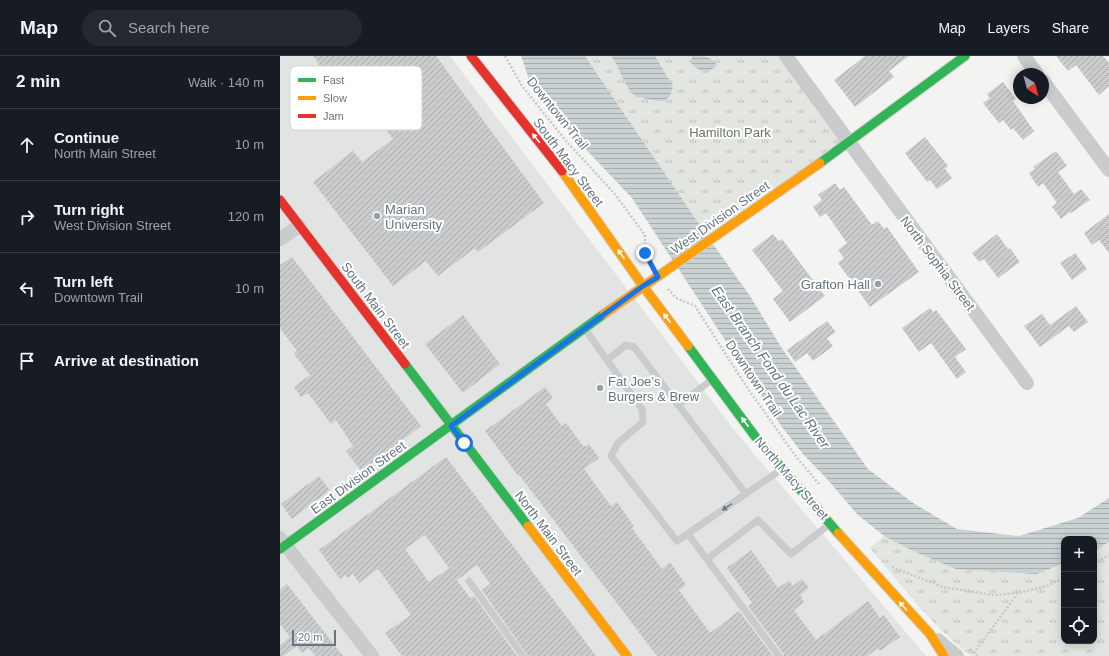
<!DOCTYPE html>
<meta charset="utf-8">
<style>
body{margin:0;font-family:Helvetica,sans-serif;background:#242831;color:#f1f3f6}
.controls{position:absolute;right:12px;bottom:12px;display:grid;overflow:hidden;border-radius:8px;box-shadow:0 2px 10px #0003}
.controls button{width:36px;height:36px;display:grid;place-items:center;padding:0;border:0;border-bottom:1px solid #363941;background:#171b24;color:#f1f3f6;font:20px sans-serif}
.compass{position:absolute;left:733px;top:12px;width:36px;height:36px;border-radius:50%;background:#171b24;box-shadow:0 2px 10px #0003;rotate:144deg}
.scale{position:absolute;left:12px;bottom:10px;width:44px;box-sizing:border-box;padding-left:4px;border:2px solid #667580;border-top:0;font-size:11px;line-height:14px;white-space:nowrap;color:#667580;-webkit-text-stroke:3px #fff;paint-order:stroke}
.stop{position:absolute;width:12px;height:12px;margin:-9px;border:3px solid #1a73e8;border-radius:50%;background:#fff}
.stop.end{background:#1a73e8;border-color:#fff;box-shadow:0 1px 4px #0008}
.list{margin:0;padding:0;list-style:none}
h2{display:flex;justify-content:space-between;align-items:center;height:52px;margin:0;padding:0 16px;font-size:17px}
h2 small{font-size:13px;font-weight:400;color:#9ea1a6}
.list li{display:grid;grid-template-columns:26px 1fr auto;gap:12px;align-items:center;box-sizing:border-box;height:72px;padding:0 16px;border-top:1px solid #363941}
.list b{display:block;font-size:15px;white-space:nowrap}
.list p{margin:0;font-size:13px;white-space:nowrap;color:#9ea1a6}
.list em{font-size:13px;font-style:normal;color:#9ea1a6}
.icon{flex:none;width:22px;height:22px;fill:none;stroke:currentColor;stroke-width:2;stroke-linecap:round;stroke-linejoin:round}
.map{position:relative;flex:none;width:829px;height:600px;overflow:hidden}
header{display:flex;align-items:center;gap:24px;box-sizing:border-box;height:56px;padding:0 20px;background:#171b24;border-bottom:1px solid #363941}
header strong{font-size:19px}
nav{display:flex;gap:22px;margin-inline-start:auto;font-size:14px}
.search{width:280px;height:36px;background:#242831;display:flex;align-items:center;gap:10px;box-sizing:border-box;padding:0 14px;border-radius:22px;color:#9ea1a6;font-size:15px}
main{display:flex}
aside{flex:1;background:#171b24}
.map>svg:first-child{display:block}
</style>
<header>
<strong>Map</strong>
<div class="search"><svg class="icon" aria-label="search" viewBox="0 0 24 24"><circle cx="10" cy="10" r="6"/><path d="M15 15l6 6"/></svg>Search here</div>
<nav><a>Map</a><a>Layers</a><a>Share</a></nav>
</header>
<main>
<aside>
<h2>2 min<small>Walk · 140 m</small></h2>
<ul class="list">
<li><svg class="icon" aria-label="ahead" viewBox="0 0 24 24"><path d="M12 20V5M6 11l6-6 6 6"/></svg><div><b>Continue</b><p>North Main Street</p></div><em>10 m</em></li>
<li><svg class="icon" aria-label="right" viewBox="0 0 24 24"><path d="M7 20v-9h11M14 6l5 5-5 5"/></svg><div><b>Turn right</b><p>West Division Street</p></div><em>120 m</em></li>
<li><svg class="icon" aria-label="left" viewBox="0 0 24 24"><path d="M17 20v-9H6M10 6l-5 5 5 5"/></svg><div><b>Turn left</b><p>Downtown Trail</p></div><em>10 m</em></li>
<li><svg class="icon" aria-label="arrive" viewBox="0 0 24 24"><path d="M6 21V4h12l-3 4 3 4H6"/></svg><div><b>Arrive at destination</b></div></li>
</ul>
</aside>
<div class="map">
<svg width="829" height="600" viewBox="0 0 829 600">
<defs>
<pattern id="grass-tufts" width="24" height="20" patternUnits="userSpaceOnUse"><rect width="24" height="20" fill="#e3e6e0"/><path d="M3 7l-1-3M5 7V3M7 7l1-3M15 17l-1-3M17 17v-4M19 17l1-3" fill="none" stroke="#bcbfbb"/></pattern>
<pattern id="water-rules" width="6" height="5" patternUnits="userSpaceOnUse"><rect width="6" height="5" fill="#c9d1d3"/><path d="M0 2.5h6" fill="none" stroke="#a7aeb0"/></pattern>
<pattern id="building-hatch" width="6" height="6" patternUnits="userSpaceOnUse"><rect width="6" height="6" fill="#cbcccd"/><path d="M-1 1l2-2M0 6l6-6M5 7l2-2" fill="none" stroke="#a9aaac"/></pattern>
</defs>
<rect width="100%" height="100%" fill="#f3f3f2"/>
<path fill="#e2e3e3" d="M0 0H170L455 375 480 405 569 509 646 600H0Z"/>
<path fill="url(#grass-tufts)" d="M305 0H506L569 86 430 184Z
M604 480 633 495 757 518 784 507V585H814V495L829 486V600H691C652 570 621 529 590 492Z"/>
<path fill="url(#water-rules)" d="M241 0H305L430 184 470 240 501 291 588 413 633 447 677 473 739 480 798 462 829 442V486L814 495V483H784V507L757 518 676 513 633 495 604 480 577 458 547 423 523 398 502 371 352 142 296 83 250 26Z
M331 0H375L393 30C389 54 373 42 356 41 343 30 341 13 331 0Z
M412 0C425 0 430 0 437 9 431 18 416 16 411 6Z"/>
<path fill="url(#building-hatch)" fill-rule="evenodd" d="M33 0H156L264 147 198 196 195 192 158 220 146 205 113 230 33 126 73 95 82 106 113 83 72 28 60 37Z
M585 0H629L609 15 614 21 575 51 554 24Z
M776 0H823L829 7V30L819 39 796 9 788 15Z
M723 26 736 43 733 45 754 75 743 84 733 72 731 74 723 64 719 67 703 47 710 42 707 38Z
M645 81 668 110 665 113 672 122 657 133 650 124 647 126 625 97Z
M776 95 787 110 778 116 794 138 801 133 810 144 791 157 790 156 781 163 772 151 777 147 763 127 758 131 749 117 755 113 753 111Z
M555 127 560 134 564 131 592 169 598 165 604 173 607 171 639 216 590 251 558 207 564 202 558 194 567 187 546 157 540 161 533 151 542 144 538 139Z
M829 158V197L819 184 812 189 804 177Z
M493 178 499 185 502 183 545 240 510 266 493 243 503 235 472 194Z
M717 178 728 193 730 192 740 206 718 222 704 203 699 206 692 197Z
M795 197 807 213 792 224 780 207Z
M12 201 141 370 81 415 66 395 73 390 56 364 51 368 28 337 21 341 14 331 30 319 14 298 17 295 0 272V209Z
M796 250 808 266 794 276 789 270 760 291 744 270 762 258 770 269Z
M650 252 653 256 656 254 686 293 675 301 686 316 677 323 651 287 639 296 622 272Z
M183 259 220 308 183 337 145 288Z
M547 265 556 276 547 282 553 290 533 305 527 297 515 306 507 294Z
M265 331 273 342 266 348 282 370 286 367 304 391 309 388 319 402 304 413 331 450 337 446 354 470 352 472 382 513 390 506 406 529 399 534 430 577 459 555 493 600H377L240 420H238L205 375Z
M166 401 316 600H248L202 534 210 528 197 509 177 524 190 542 194 540 237 600H122L105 577 131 559 98 513 79 527 73 518 68 522 65 519 60 523 39 494ZM145 479 169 512 149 526 125 493Z
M39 420 50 434 12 463 1 448Z
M471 494 498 532 509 525 513 530 522 523 529 532 520 539 524 546 514 554 536 584 588 545 600 562 604 559 620 581 600 595 598 592 587 600H504L503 597 468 550 472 547 447 512Z
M7 528 63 600H35L29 592 22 597 17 590 3 600H0V589L10 581 0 568V534Z"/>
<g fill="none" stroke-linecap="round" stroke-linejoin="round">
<defs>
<path id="fast" d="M540 107 685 0
M408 290 480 387 558 477
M125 308 248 470
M0 493 324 258"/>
<path id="slow" d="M282 115 363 230 408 290
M324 258 540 107
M248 470 347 600
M558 477 650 578 664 600"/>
<path id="jam" d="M191 0 282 115
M0 144 125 308"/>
</defs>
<use href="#fast" stroke="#d0d1d1" stroke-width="11"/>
<use href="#slow" stroke="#d0d1d1" stroke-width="11"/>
<use href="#jam" stroke="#d0d1d1" stroke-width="11"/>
<path stroke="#c8c8c8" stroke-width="2.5" stroke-dasharray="2 2" stroke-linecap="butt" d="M225 0 242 30 286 85 334 137 365 179V197L369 206
M388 233 396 242 415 250 466 330 517 402 539 428
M814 507 829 499
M612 511 663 531 713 539 738 537 767 530 784 522
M690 593 698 600
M694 597 737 538"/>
<path stroke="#c9cbcc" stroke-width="7" d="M305 273 327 304
M398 349 433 323
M466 438 354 291 346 289 327 304 362 353 363 366 338 387 331 400 397 485 502 413
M408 478 499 600
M427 503 478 464 511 498 550 468
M189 525 243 600"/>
<path stroke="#c9cbcc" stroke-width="14" d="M506 0 569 86 747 327
M744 0 757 18
M763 25 829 114
M0 183 19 170
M0 482 92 600
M658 584 677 600"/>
<use href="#fast" stroke="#30b455" stroke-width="9"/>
<use href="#slow" stroke="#ff9f0a" stroke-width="9"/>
<use href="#jam" stroke="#e5322d" stroke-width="9"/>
</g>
<defs><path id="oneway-solid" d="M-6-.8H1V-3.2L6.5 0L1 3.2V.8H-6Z"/></defs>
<g fill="#fff">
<use href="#oneway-solid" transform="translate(256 82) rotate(-129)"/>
<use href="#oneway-solid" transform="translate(341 198) rotate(-125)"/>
<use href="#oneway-solid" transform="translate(387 262) rotate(-127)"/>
<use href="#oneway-solid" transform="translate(465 366) rotate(-127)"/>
<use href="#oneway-solid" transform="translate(623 550) rotate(-132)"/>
</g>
<use fill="#6b7984" href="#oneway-solid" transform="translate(447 451) rotate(146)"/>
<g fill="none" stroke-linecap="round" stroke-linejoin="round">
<path stroke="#1a73e8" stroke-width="5" d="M184 387 171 370 363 230 378 221 365 197"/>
</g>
<g fill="#97a1a8" stroke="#fff" stroke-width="1.5">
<circle cx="97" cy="160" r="4"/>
<circle cx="598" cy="228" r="4"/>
<circle cx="320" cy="332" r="4"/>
</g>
<g text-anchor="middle" stroke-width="4" stroke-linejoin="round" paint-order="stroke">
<g font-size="13" fill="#667580" stroke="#fff">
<text transform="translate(278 57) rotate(51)" y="5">Downtown Trail</text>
<text transform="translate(289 106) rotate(53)" y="5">South Macy Street</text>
<text transform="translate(440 161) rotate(-35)" y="5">West Division Street</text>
<text transform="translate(658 207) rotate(53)" y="5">North Sophia Street</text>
<text transform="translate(96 249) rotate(53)" y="5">South Main Street</text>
<text transform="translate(474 322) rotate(56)" y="5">Downtown Trail</text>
<text transform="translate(78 421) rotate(-36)" y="5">East Division Street</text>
<text transform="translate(512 422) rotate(49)" y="5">North Macy Street</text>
<text transform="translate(269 477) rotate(53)" y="5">North Main Street</text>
</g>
<g font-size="13" fill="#697764" stroke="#fff">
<text x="450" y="81">Hamilton Park</text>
</g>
<g font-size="13" fill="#667580" stroke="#fff" text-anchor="start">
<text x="105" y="158">Marian<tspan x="105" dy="15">University</tspan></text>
<text x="590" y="233" text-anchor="end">Grafton Hall</text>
<text x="328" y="330">Fat Joe’s<tspan x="328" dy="15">Burgers &amp; Brew</tspan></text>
</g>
<g font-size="14" font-style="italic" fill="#61777d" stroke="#fff">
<text transform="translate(491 311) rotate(55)" y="5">East Branch Fond du Lac River</text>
</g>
</g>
<rect x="10" y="10" width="132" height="64" rx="6" fill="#fff" stroke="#d1d6d9" stroke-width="1"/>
<rect x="18" y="22" width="18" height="4" fill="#30b455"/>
<rect x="18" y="40" width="18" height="4" fill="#ff9f0a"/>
<rect x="18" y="58" width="18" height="4" fill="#e5322d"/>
<g font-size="11" fill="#667580">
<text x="43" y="28">Fast</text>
<text x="43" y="46">Slow</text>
<text x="43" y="64">Jam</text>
</g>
</svg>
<div class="controls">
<button>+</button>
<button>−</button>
<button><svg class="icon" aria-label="locate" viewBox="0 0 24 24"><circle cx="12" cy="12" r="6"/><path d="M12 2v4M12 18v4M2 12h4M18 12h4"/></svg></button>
</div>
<svg class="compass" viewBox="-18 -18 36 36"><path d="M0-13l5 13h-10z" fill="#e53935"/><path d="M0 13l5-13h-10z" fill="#9ea1a6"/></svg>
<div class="scale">20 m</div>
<div class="stop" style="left:184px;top:387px"></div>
<div class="stop end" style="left:365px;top:197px"></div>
</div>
</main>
